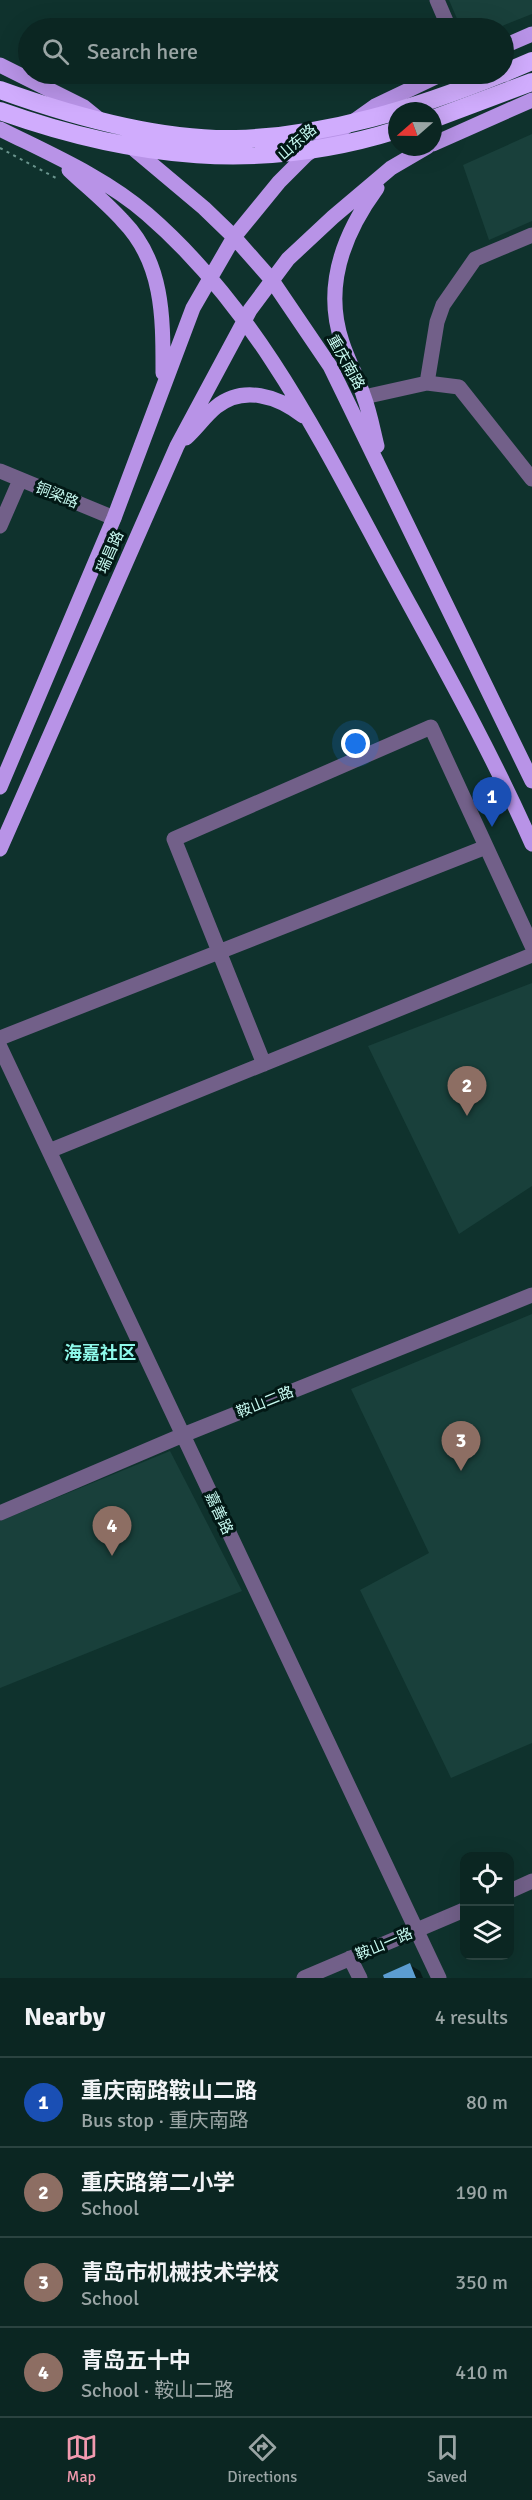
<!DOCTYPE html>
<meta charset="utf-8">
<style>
body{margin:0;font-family:Signika,"Noto Sans SC",sans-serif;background:#142e2a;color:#f1f3f6}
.controls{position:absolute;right:18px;bottom:18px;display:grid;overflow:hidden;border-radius:12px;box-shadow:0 6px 24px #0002}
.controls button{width:54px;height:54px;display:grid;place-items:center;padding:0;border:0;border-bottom:2px solid #2b4340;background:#0b2622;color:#f1f3f6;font:30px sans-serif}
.compass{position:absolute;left:388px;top:102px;width:54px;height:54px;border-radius:50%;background:#0b2622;box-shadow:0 6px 24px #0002;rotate:250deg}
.you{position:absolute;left:356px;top:744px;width:21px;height:21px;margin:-15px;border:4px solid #fff;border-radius:50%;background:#1a73e8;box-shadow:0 0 0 9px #1a73e833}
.badge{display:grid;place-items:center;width:39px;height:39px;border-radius:50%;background:#f29aaf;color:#fff;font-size:20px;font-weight:700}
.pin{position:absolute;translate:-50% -50px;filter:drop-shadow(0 2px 3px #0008)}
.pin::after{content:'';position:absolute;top:32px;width:21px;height:18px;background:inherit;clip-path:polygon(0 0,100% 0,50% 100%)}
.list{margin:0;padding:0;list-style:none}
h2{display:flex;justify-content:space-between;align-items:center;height:78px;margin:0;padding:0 24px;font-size:26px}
h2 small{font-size:20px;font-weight:400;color:#9aa5a5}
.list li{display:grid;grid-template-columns:39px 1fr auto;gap:18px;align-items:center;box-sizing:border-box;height:90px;padding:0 24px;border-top:2px solid #2b4340}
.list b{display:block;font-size:22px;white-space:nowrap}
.list p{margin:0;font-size:20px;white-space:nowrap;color:#9aa5a5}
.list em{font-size:20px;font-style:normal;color:#9aa5a5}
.icon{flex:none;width:33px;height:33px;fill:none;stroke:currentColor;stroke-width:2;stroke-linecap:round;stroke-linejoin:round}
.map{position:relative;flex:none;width:532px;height:1978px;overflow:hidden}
.search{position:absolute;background:#0b2622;box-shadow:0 6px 24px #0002;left:18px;right:18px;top:18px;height:66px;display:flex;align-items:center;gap:15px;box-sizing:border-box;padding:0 21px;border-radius:33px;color:#9aa5a5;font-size:22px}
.sheet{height:438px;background:#0b2622}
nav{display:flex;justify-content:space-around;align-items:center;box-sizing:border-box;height:84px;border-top:2px solid #2b4340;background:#0b2622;font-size:16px;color:#9aa5a5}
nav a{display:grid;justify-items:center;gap:3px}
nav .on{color:#f29aaf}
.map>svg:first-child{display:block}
</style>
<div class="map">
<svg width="532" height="1978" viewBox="0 0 532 1978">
<rect width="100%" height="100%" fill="#0f322d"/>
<path fill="#19403b" d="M449 0H532V14L497 28H461Z
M532 134V221L489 240 463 165Z
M532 983V1186L459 1234 368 1046Z
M532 1314V1743L451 1778 360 1590 429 1553 351 1389Z
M170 1451 242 1591 0 1688V1521Z"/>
<path fill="#0007" d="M410 1965 420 1971 423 1978H386Z"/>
<path fill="#5c9dd1" d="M410 1963 416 1978H384L383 1975Z"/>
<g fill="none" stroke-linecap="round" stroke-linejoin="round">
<path stroke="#6b958e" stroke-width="2" stroke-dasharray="3 4.5" stroke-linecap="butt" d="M0 148 56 178"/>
<path stroke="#726089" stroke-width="15" d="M437 0 449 28
M427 383 437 322 443 305 475 259 532 235
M364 397 427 383 459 387 532 479
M0 471 114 518
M0 526 20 480
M0 1038 486 847
M0 1047 439 1978
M264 1064 174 839 431 727 532 946
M49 1151 532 955
M0 1513 183 1435 532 1295
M510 1891 532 1881
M350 1958 360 1978
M304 1978 464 1910"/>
<path stroke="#b893e7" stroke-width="15" d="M504 46 532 34
M0 65 84 107 100 120
M0 129C50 154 104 177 147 214 257 309 321 441 389 567 439 659 490 749 532 844
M433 144 532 100
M129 145 204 208 234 237 271 279 330 366 532 781
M69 170C87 187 107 203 123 221 164 263 163 319 163 373
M186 438C197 428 205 416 216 407 243 385 278 396 303 416
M377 446C373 430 370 413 364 397 358 378 348 361 342 342 323 286 344 233 377 188
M0 787 114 518 193 308 234 237 279 182 306 155 375 106 442 74
M0 849 177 446 250 310 288 259 333 217 391 168 427 147"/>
<path stroke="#d0acfd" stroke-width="18" d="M504 73 532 61
M433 119 532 82"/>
<path stroke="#d0acfd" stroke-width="18" d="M0 90C72 116 159 141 236 139 328 136 417 108 501 74
M0 111C132 158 261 173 397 130"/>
</g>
<g text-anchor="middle" stroke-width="6" stroke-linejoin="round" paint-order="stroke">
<g font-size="15" fill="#c7f9f0" stroke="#021815">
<text transform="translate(297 142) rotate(-41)" y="5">山东路</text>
<text transform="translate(346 362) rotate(61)" y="5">重庆南路</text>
<text transform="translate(57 495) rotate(22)" y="5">铜梁路</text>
<text transform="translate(110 552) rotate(-66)" y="5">瑞昌路</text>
<text transform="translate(265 1402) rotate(-22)" y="5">鞍山二路</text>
<text transform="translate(219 1513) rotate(65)" y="5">嘉善路</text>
<text transform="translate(384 1944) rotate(-23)" y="5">鞍山一路</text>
</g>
<g font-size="18" font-weight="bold" fill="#8ffaeb" stroke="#021815">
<text x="100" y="1359">海嘉社区</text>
</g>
</g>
</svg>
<div class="controls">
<button><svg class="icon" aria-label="locate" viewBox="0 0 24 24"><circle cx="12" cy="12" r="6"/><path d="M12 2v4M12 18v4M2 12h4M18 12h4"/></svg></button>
<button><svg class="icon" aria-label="layers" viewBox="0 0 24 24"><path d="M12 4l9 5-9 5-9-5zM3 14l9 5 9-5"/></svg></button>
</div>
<svg class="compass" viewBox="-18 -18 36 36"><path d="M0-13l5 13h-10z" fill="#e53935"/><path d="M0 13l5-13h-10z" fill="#9aa5a5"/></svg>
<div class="you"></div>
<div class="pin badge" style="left:492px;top:827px;background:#1a4fb4">1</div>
<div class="pin badge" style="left:467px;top:1116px;background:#8d6e63">2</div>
<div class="pin badge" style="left:461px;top:1471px;background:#8d6e63">3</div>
<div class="pin badge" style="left:112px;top:1556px;background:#8d6e63">4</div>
<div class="search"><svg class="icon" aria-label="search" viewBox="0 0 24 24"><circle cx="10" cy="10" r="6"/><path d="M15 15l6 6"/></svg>Search here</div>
</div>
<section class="sheet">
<h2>Nearby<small>4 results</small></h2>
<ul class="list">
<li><span class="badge" style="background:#1a4fb4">1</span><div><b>重庆南路鞍山二路</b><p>Bus stop · 重庆南路</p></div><em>80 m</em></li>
<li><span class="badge" style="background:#8d6e63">2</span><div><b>重庆路第二小学</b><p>School</p></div><em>190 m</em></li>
<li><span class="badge" style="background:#8d6e63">3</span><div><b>青岛市机械技术学校</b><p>School</p></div><em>350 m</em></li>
<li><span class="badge" style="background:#8d6e63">4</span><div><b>青岛五十中</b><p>School · 鞍山二路</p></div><em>410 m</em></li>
</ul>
</section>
<nav>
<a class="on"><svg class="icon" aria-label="map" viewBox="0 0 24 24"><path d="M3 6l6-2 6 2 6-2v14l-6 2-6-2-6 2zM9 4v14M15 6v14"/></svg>Map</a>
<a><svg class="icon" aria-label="directions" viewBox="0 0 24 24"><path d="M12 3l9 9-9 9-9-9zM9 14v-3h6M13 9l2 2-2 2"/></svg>Directions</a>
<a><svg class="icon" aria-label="saved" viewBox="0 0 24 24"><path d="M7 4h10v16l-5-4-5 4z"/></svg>Saved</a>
</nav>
